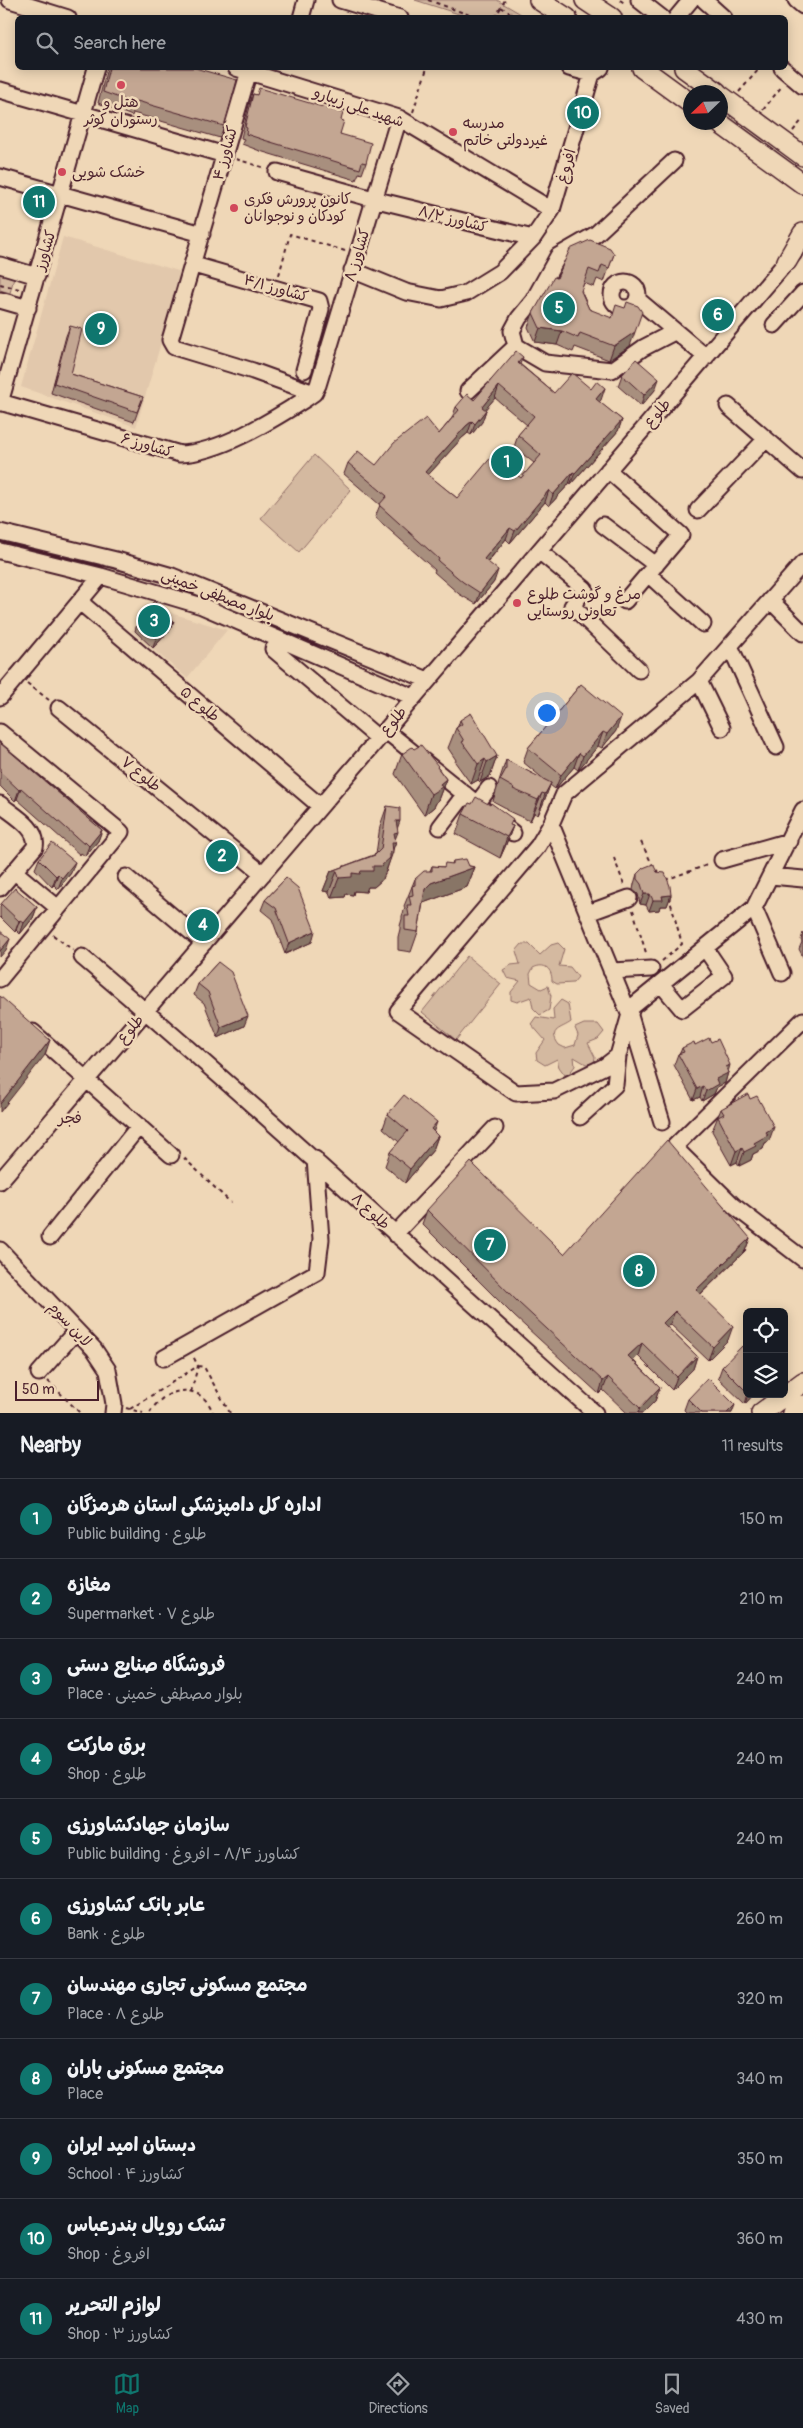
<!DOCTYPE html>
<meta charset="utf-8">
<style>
body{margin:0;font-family:Pangolin,"Playpen Sans Arabic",sans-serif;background:#242831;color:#f1f3f6}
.controls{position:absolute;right:15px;bottom:15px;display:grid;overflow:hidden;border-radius:8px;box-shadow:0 2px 12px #0003}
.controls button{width:45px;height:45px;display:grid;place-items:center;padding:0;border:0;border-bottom:1px solid #363941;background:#171b24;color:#f1f3f6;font:25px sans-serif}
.compass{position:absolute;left:683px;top:85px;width:45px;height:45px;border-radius:50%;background:#171b24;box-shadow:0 2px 12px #0003;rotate:247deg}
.scale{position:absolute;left:15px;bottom:12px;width:84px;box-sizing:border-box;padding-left:5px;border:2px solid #4a1f2b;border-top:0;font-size:14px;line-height:18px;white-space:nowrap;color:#4a1f2b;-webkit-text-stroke:4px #efd7b7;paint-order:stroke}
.you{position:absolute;left:546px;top:712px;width:18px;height:18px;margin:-12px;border:4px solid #fff;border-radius:50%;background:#1a73e8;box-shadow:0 0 0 8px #1a73e833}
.badge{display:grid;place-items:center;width:32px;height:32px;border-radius:50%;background:#0f766e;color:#fff;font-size:16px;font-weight:700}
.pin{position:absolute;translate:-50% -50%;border:2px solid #fff;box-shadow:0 1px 5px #0006}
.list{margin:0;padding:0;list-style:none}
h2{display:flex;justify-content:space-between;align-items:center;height:65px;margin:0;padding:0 20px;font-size:21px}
h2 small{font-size:16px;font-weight:400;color:#9ea1a6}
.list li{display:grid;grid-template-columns:32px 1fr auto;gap:15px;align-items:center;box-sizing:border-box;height:80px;padding:0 20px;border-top:1px solid #363941}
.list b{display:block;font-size:19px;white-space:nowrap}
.list p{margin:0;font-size:16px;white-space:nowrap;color:#9ea1a6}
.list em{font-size:16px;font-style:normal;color:#9ea1a6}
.icon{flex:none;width:28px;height:28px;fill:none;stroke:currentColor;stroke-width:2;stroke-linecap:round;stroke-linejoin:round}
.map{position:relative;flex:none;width:803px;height:1413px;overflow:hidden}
.search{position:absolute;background:#171b24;box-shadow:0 2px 12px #0003;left:15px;right:15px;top:15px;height:55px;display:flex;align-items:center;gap:12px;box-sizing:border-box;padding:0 18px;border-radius:8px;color:#9ea1a6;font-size:19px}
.sheet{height:945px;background:#171b24}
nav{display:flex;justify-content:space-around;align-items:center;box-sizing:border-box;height:70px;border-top:1px solid #363941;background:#171b24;font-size:14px;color:#9ea1a6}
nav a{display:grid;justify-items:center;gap:2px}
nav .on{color:#0f766e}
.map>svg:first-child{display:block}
</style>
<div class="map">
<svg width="803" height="1413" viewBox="0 0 803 1413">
<rect width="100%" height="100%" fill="#efd7b7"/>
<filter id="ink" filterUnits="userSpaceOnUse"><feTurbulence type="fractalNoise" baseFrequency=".02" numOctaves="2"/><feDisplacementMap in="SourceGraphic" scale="10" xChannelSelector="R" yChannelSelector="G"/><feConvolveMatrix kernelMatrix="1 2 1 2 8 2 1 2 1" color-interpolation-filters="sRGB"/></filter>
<g filter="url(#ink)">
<path fill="#e2c8ac" d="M63 237 182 272 136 427 21 387Z
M151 607 227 630 187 678 131 631Z"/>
<path fill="#d4b9a0" stroke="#8f6c66" d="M415 0H497L526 17H468Z
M0 270 15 274 10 293 0 290Z
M314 455 351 490 299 552 261 518Z
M558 943 564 949 559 966 570 967 578 977 573 983 557 984 552 981C552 969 545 962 533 968L530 974 531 983 541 989 548 986 551 996 549 1010 540 1015 533 1008 531 997 517 1002 511 1000V992L520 981 507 978 503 970 511 965 520 964 516 951 522 944H529L540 955 551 945Z
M467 956 501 984 456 1040 422 1012Z
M561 1000 568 1004 571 1022C562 1029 547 1029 559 1045L565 1048 575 1045 578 1035 575 1028 584 1024H598L604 1032 598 1039 588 1043 595 1057 594 1063 586 1064 574 1057 575 1066 568 1075H565L559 1067 557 1059 545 1065 537 1060 536 1053 545 1040 531 1024 536 1017 554 1020 553 1009Z"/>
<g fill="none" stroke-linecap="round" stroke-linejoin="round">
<defs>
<path id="minor" d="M10 0 68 18
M340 0 400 18
M639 0 662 18
M704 0 724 18
M796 0 803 6
M301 18 306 0
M676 18 691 0
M236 68 399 118 552 210
M569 68 592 74
M782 68 803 86
M249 71 170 340 174 347 253 371 314 393
M0 90 225 155
M674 161 596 234 558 256 533 301 519 318 512 331 516 346 545 363 612 370 643 348 674 332
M277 172 373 199 533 238
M0 177 202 234
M0 265 37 276
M194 265 319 301 321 309 304 370
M352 270 406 292 441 299 466 293 500 272 533 238 552 210 592 74 601 68
M612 295a13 13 0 1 1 26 0a13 13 0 1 1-26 0Z
M637 299 706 357
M0 300 28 308
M774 325 803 293
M468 391 516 346
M0 402 180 454C219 453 271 421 304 400L314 393 318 385 399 118
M0 403 96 68
M728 406 803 471
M608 470 681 535 625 601
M698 510 766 439
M603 525 656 565
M0 532 116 560 172 576 428 680
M0 551 101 576 202 606 413 697
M539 551 585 589 572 606 639 670
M803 563 699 681 564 794 551 824 538 846 398 1011 516 1093 554 1091 605 1066 618 1056 632 1007 754 908 803 810
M648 574 703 624
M770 600 803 633
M80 602 320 806
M730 646 776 747
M273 649 378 738
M699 681 722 728
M0 697 101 576
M59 708 263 874
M385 730 513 833
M0 732 121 832 0 979
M0 804C13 815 39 828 35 847L0 888
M477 804 489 788
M551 824 630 1016 662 1122
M440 827 465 794
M722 860 789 841
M15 872 58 908
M771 876 803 879
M126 877 204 943
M754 908 782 973
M588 913 629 898
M82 957C257 1105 424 1261 595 1413
M611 971 651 969
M661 984 682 1009 724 976 705 948
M803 1020 674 1147 734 1206 803 1259
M33 1032 171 1155
M580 1117 615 1085 618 1056
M0 1181 794 253
M395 1234 495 1128
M50 1237 139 1126
M0 1250 94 1349 108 1370 114 1404 113 1413
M164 1358 317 1272 321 1239 315 1159
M39 1373 76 1331"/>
<path id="major" d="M539 0 567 18
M585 0 612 18
M642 68 690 103
M684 68 717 92
M720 95 803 156
M718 122 803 184
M787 261 803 233
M761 1413 803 1382
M792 1413 803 1405"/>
</defs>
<use href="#minor" stroke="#4a1f2b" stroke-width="19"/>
<use href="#major" stroke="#4a1f2b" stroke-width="22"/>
<path stroke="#4a1f2b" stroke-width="2" stroke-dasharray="4 4" stroke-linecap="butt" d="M428 0 478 18
M620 0 626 4
M501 7 518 18
M495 18 505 0
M739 92 760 68
M763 110 782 86
M413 112 427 68
M793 131 803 119
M236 159 265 168
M279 275 290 234 345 251
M0 284 19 289
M27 683 49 700
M641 842 652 864 659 873
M614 858 625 887
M665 880 710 864
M633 910 647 956
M53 935 73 950
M662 961 682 944 669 897
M184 1158 231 1203
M48 1381 80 1413
M191 1392 198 1366 193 1356
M126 1408 143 1413
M130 1409 198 1366 204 1367 230 1413
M150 1413C164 1386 202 1381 213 1413"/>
<use href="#minor" stroke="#efd7b7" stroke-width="15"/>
<use href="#major" stroke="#efd7b7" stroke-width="19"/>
</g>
<path fill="#a88f7e" stroke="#4a1f2b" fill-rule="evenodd" d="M107 68H195L224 126 220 138 133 113 132 116 98 103Z
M253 94 341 120 340 134 366 163 362 174 359 173 356 180 260 151 242 144 244 139 241 138 249 105Z
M614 254 604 282 597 279 594 287 584 283 581 291 589 309 630 346 609 360 575 347 573 352 557 345 535 342 528 327 533 313 557 278Z
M70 326 71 374 143 397 134 422 51 393 66 336Z
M523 357 520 364 554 393 601 400 599 402 622 420 618 431 570 485 569 484 549 506 545 502 510 543 506 539 488 562 494 582 476 604 459 594 434 572 435 570 375 517 380 505 344 474 348 463 376 465 439 434 452 418 456 407 474 400ZM495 398 527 425 518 435 514 447 534 463 521 478 457 498 428 475 462 438 468 433 471 435 482 422 486 410 485 409Z
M622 375 655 390 641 406 618 386Z
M138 621 170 630 153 648 135 631Z
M581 684 616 731 602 748 598 746 578 770 574 767 555 789 550 785 543 804 538 815 534 813 530 821 506 810V808L493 801 498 785 499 781 506 760 546 781 523 762 528 748Z
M460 720 497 756 490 776 480 782 478 780 471 784 455 762 456 760 448 748 456 728 458 726Z
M0 743 102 830 98 841 85 856 81 853 80 855 17 799 15 801 0 786Z
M414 749 438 768 446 779 438 800 437 801 434 807 424 815 395 774 402 754Z
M387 806 397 829 393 850 386 872H385L383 879 374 887H368L366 892 354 891 353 895 346 894 345 897 331 898 329 892 323 891 331 871 376 854 380 826Z
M463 814 513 826 505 847 500 858 456 834Z
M39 859 71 873 58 889 54 885 52 887 35 869Z
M453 861 469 866 475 867 467 887 423 903 418 932 411 952 398 950V937L400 929V926L402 919V916L405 908 404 906 415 879 430 871 432 866 444 867 452 864Z
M657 872 671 895 667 906H660L659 910 649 911 646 905 640 904 638 894 633 890 634 884 637 874Z
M286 878 312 942 285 954 272 919 261 910 265 900Z
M1 904 37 907 33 918 20 934 16 930 15 932 0 917V907Z
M803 933V957L799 949 802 942 801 940Z
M218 962 244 1026 218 1038 204 1003 194 995 198 984Z
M695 1045 728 1072 725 1083 717 1087 714 1094 702 1101 700 1097 693 1100 674 1065 678 1054 680 1053 682 1048Z
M721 1109 769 1141 765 1143 763 1149 753 1154 751 1160 739 1166 737 1162 731 1165 712 1131Z
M388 1114 433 1132 438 1136 433 1150 405 1183 385 1166 390 1152 399 1142 383 1128Z
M427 1210 564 1254 750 1238 745 1251 700 1295 728 1340 708 1360 670 1324 667 1327 697 1356 693 1369 672 1390 638 1356 633 1360 660 1387 655 1401 643 1413H627L603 1390 599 1394 514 1316 422 1224Z
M747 1351V1394H754L745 1404 718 1378 722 1367Z
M688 1399 732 1413H687L684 1410Z"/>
<path fill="#887466" stroke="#4a1f2b" d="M540 328 562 331 557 345 535 342Z
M635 332 630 346 609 360 614 346Z
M659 379 655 390 641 406 644 395Z
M499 386 495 398 478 418 482 407Z
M605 388 601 400 591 411 596 399Z
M486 410 482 422 471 435 475 424Z
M622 420 618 431 570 485 575 473Z
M472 421 468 433 462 438 420 484 425 472 466 426Z
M573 472 569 484 549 506 553 495Z
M549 490 545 502 510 543 515 531Z
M510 528 506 539 480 571 484 559Z
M498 570 494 582 476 604 480 593Z
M174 621 170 630 153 648 156 638Z
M621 717 616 731 602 748 607 734Z
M603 732 598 746 578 770 583 756Z
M579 753 574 767 555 789 561 775Z
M497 756 490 776 480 782 487 762Z
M485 759 478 780 471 784 478 764Z
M446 779 438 800 437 801 434 807 424 815 431 794 440 784Z
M551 783 543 804 538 815 545 794Z
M21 788 17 799 15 801 19 790Z
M542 793 534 813 530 821 538 800Z
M396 821H400L396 832H398L394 842H396L392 852H393L383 879 374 887H368L366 892 354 891 353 895 346 894 345 897 331 898 339 878 373 866Z
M513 826 505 847 500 858 507 837Z
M102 830 98 841 85 856 89 846Z
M75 862 71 873 58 889 62 878Z
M475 867 467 887 423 903 417 909 425 889 431 883Z
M331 871H337L329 892 323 891Z
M58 874 54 885 52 887 56 876Z
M644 894H650L646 905 640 904Z
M671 895 667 906H660L659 910 649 911 653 900 662 896Z
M37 907 33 918 20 934 24 923Z
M20 920 16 930 15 932 19 921Z
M315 931 312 942 285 954 289 943Z
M10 939 6 950 0 957V951Z
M248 1016 244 1026 218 1038 221 1027Z
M50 1040 45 1055 0 1112V1104Z
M730 1065 725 1083 717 1087 714 1094 702 1101 706 1091 726 1067Z
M703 1086 700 1097 693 1100 697 1089Z
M437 1122 432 1136 431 1129Z
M774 1127 769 1141 765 1143 763 1149 753 1154 751 1160 739 1166 744 1152 766 1132Z
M438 1136 433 1150 405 1183 410 1169Z
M742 1148 737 1162 731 1165 736 1151Z
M750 1238 745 1251 691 1303 696 1290Z
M675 1311 670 1324 658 1336 663 1323Z
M733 1326 728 1340 708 1360 713 1347Z
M642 1343 638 1356 624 1369 628 1356Z
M697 1356 693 1369 672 1390 677 1377Z
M608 1377 603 1390 599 1394 603 1381Z
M660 1387 655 1401 643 1413H638L640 1408Z
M748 1394H754L745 1404Z
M735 1405 732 1413H727Z"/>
<path fill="#c3a692" stroke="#4a1f2b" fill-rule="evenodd" d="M109 68H195L237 80 224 126 137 101 136 104 103 92Z
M259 88 343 113 341 120 344 121 340 134 371 143 366 163 362 162 360 169 264 140 246 134 247 128 245 127 253 94 257 95Z
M590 240 610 248 614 254 609 268 602 265 599 273 589 269 581 291 589 309 612 318 616 305 625 308 627 302 638 306 642 312 635 332 614 346 580 333 578 338 562 331 540 328 533 313 554 277 557 278 570 249Z
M70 326 82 329 71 374 143 397 137 412 54 383Z
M516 351 523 357 518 363 554 393 572 373 591 389 597 381 605 388 596 399 622 420 575 473 573 472 553 495 549 490 515 531 510 528 484 559 498 570 480 593 463 582 438 561 439 559 379 505 387 496 348 463 358 451 376 465 394 443 426 418 439 434 459 410 456 407 467 394 474 400ZM499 386 534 416 518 435 541 455 521 478 493 455 457 498 425 472 466 426 472 421 475 424 486 410 482 407Z
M636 359 659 379 644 395 622 375Z
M154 601 174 621 156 638 138 621Z
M581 684 621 717 607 734 603 732 583 756 579 753 561 775 528 748Z
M471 713 497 756 487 762 485 759 478 764 462 742 464 741 456 728 462 724 460 720Z
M0 743 102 830 89 846 85 842 84 844 21 788 19 790 0 772Z
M421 745 438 766 437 767 446 779 440 784 442 787 431 794 402 754 412 747 414 749Z
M506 760 551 783 545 794 542 793 538 800 513 789 514 788 500 780 506 769Z
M476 797 490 805 491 803 513 819 510 825 513 826 507 837 463 814 469 803 472 804Z
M387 806 400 808V821H396L398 832 394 833 396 842H392L393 852H390V858L381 866H373V871H361L360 874 352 873V877L339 878 337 871H331L375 855 381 849Z
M52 843 75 862 62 878 58 874 56 876 39 859Z
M466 859 469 866 475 867 431 883 425 889 418 932 405 930V916H409L407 905H411L409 896 413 895 412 886 415 885V879L424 871H432V866L444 867 445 863 453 864V861Z
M653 864 657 872 665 873 670 886 671 895 662 896 663 900H653L650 894H644L641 884 637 879V874L643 868Z
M286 878 298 888 315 931 289 943 276 908 265 900Z
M15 888 37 907 24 923 20 920 19 921 1 904Z
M0 931 10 939 0 951Z
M218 962 231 972 248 1016 221 1027 208 992 198 984Z
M0 996 50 1040 0 1104Z
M709 1038 711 1042 718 1039 730 1065 726 1067 728 1073 716 1079 718 1084 706 1091 703 1086 697 1089 678 1054 684 1052 682 1048 694 1042 695 1045Z
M748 1094 750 1099 757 1096 774 1127 766 1132 768 1135 754 1143 756 1146 744 1152 742 1148 736 1151 718 1117 724 1114 721 1109Z
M404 1095 437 1122 431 1129 438 1136 410 1169 390 1152 408 1131 388 1114Z
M667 1140 750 1238 696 1290 733 1326 713 1347 675 1311 663 1323 697 1356 677 1377 642 1343 628 1356 660 1387 640 1408 608 1377 603 1381 519 1303 427 1210 471 1162 564 1254Z
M742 1346 747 1351V1392L722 1367Z
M708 1378 735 1405 727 1413H702L688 1399Z"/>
</g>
<g fill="#d1495b" stroke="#efd7b7" stroke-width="2">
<circle cx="121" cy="85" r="5"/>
<circle cx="453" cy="132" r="5"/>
<circle cx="62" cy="172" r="5"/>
<circle cx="234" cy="208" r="5"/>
<circle cx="517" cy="603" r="5"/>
</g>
<g text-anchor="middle" stroke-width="5" stroke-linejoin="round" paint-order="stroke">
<g font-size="15" fill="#4a1f2b" stroke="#efd7b7" text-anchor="start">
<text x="121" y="107" text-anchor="middle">هتل و<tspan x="121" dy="17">رستوران کوثر</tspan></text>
<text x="463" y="128">مدرسه<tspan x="463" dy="17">غیردولتی خاتم</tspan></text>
<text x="72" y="177">خشک شویی</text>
<text x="244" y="204">کانون پرورش فکری<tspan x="244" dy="17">کودکان و نوجوانان</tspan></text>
<text x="527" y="599">مرغ و گوشت طلوع<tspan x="527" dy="17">تعاونی روستایی</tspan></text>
</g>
<g font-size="15" fill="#4a1f2b" stroke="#efd7b7">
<text transform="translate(359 107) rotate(19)" y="5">شهید علی زیبارو</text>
<text transform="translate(225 153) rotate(-74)" y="5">کشاورز ۴</text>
<text transform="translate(566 166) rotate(-74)" y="5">افروغ</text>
<text transform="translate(453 219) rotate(14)" y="5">کشاورز ۸/۲</text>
<text transform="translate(45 250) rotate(-73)" y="5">کشاورز</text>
<text transform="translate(357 255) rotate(-73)" y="5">کشاورز ۸</text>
<text transform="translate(276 288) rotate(16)" y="5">کشاورز ۴/۱</text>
<text transform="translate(657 413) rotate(-49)" y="5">طلوع</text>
<text transform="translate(147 445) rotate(16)" y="5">کشاورز ۶</text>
<text transform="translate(218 595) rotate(21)" y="5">بلوار مصطفی خمینی</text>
<text transform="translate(200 704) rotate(40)" y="5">طلوع ۵</text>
<text transform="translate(393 721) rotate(-50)" y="5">طلوع</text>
<text transform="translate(141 774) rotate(39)" y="5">طلوع ۷</text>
<text transform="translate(130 1029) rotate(-49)" y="5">طلوع</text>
<text transform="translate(371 1211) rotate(43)" y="5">طلوع ۸</text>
<text transform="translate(70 1324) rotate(47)" y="5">لاین سوم</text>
</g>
<g font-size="16" fill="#4a1f2b" stroke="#efd7b7">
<text x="70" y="1123">فجر</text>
</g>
</g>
</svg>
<div class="controls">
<button><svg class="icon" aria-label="locate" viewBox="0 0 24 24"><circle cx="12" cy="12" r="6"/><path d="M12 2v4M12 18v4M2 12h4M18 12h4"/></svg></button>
<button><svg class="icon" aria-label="layers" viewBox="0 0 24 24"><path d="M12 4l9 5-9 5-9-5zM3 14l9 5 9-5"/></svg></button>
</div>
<svg class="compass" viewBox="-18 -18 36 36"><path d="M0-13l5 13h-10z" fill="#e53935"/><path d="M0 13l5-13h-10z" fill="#9ea1a6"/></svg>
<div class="scale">50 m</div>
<div class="you"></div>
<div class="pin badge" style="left:507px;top:462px">1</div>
<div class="pin badge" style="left:222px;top:856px">2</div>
<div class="pin badge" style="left:154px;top:621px">3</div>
<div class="pin badge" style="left:203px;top:925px">4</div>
<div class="pin badge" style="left:559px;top:308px">5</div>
<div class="pin badge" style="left:718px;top:315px">6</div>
<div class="pin badge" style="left:490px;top:1245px">7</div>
<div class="pin badge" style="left:639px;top:1271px">8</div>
<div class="pin badge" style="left:101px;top:329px">9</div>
<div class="pin badge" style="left:583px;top:113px">10</div>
<div class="pin badge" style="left:39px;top:202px">11</div>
<div class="search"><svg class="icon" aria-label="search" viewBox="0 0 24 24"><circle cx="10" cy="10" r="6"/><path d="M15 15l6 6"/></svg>Search here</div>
</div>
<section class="sheet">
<h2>Nearby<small>11 results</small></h2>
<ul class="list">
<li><span class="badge">1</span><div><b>اداره کل دامپزشکی استان هرمزگان</b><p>Public building · طلوع</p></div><em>150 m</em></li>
<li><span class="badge">2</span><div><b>مغازه</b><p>Supermarket · طلوع ۷</p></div><em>210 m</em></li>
<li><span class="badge">3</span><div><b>فروشگاه صنایع دستی</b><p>Place · بلوار مصطفی خمینی</p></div><em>240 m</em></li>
<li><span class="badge">4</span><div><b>برق مارکت</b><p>Shop · طلوع</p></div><em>240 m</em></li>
<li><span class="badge">5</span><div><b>سازمان جهادکشاورزی</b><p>Public building · کشاورز ۸/۴ - افروغ</p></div><em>240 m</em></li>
<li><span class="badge">6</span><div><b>عابر بانک کشاورزی</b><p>Bank · طلوع</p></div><em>260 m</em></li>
<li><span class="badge">7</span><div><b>مجتمع مسکونی تجاری مهندسان</b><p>Place · طلوع ۸</p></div><em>320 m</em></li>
<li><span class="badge">8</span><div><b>مجتمع مسکونی باران</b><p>Place</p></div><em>340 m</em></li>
<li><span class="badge">9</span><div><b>دبستان امید ایران</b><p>School · کشاورز ۴</p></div><em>350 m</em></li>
<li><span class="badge">10</span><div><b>تشک رویال بندرعباس</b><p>Shop · افروغ</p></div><em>360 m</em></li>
<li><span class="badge">11</span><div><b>لوازم التحریر</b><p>Shop · کشاورز ۳</p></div><em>430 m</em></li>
</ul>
</section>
<nav>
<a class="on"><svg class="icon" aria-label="map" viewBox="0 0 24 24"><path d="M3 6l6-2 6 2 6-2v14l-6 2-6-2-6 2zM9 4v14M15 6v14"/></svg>Map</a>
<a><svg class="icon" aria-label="directions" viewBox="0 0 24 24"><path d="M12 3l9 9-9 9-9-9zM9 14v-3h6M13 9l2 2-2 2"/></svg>Directions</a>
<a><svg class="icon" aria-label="saved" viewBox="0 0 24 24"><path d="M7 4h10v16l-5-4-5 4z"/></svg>Saved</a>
</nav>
